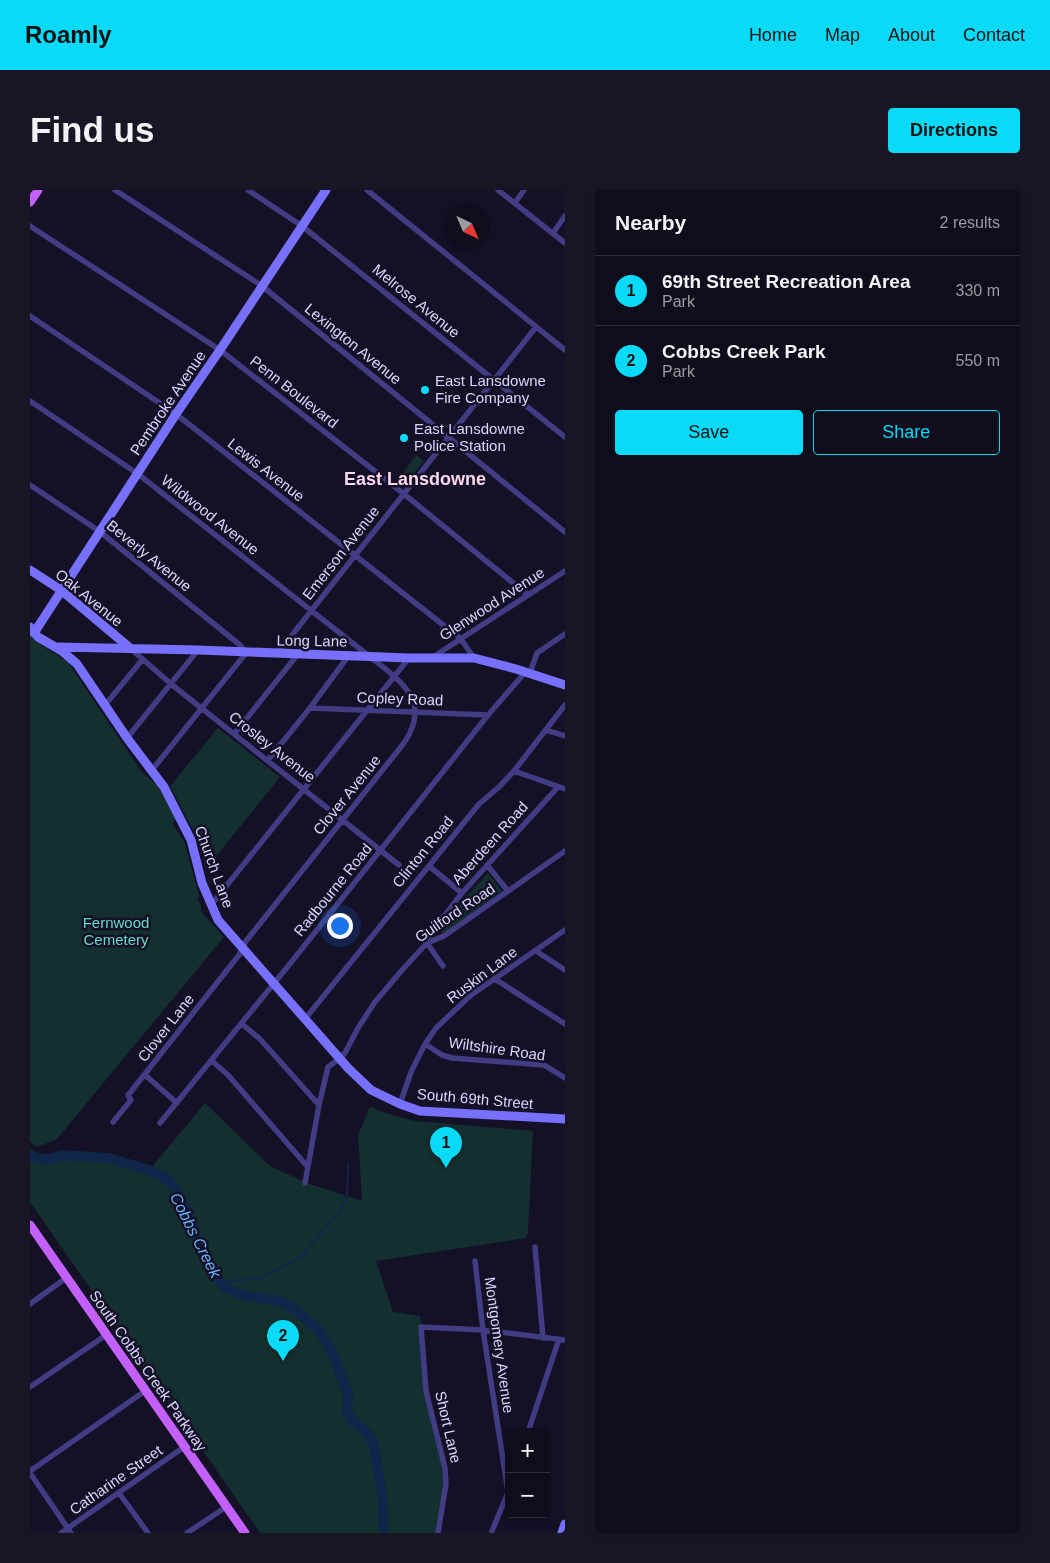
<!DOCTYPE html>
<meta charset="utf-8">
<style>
body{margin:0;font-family:Helvetica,sans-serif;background:#181525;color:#f1f3f6}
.controls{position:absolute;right:15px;bottom:15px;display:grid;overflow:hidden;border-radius:5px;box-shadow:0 2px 8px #0003}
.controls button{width:45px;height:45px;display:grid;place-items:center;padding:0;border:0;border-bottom:1px solid #2f2c3b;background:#0f0c1c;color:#f1f3f6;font:25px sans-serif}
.compass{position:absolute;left:415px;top:15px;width:45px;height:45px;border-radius:50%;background:#0f0c1c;box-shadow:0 2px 8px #0003;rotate:136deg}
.you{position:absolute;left:309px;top:735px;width:18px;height:18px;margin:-12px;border:4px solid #fff;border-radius:50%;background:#1a73e8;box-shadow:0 0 0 8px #1a73e833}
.badge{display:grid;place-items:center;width:32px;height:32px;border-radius:50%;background:#08daf7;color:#111;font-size:16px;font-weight:700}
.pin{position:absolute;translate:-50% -41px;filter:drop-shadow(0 1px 2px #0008)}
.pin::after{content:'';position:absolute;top:26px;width:18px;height:15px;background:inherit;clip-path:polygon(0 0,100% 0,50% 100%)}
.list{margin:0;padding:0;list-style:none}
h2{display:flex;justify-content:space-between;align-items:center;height:65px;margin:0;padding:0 20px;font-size:21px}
h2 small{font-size:16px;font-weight:400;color:#9b9ba3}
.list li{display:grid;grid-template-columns:32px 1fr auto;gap:15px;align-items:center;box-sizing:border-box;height:70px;padding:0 20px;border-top:1px solid #2f2c3b}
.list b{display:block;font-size:19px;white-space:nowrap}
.list p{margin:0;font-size:16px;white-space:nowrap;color:#9b9ba3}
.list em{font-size:16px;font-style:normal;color:#9b9ba3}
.actions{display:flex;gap:10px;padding:15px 20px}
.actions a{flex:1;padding:11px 0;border:1px solid #08daf7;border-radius:5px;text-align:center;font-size:18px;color:#08daf7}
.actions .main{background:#08daf7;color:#111}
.map{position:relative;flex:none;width:535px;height:1343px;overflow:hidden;border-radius:5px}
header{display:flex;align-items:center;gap:30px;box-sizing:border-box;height:70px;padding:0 25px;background:#08daf7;color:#111}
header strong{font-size:24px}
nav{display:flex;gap:28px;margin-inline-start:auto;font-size:18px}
.intro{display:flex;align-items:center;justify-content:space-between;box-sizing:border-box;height:120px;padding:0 30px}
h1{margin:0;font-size:35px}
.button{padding:12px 22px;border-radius:5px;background:#08daf7;color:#111;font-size:18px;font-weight:700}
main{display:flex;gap:30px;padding:0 30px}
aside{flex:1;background:#0f0c1c;border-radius:5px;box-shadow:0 2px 8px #0003}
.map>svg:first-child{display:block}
</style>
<header>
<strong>Roamly</strong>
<nav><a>Home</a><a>Map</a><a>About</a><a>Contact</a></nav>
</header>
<div class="intro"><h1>Find us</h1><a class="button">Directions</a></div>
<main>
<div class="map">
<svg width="535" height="1343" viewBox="0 0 535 1343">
<rect width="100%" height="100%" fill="#141026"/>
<path fill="#132f2f" d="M386 265 394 271 375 295 368 290Z
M0 445 11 455 38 472 111 581 128 596 146 629 142 633 155 653 169 706 167 708 171 716V721L194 747 27 949 7 957 0 952Z
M188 538 250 587 176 679 167 648 140 596Z
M458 683 472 701 413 744 408 738Z
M175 913 240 976 277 993 332 1011 328 945 340 917 362 925 385 931 503 941 498 1043 496 1048 346 1071 363 1122 390 1126 400 1216 415 1288 410 1343H230L0 1012V959C20 970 24 964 45 964 67 963 102 969 121 978Z"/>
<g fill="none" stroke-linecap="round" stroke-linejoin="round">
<path stroke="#10254a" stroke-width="2" d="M188 1089 197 1091 231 1088 273 1066 283 1052 310 1022 317 1006 318 973"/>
<path stroke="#10254a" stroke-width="10" d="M0 966 6 969H20L31 965 78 968 119 980 138 990 144 997 157 1021 174 1067 190 1092 196 1098 216 1106 250 1111 268 1122 289 1140 304 1166 318 1205 317 1222 322 1230 337 1243 343 1252 352 1304 354 1343"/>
<path stroke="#413c83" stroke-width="5.5" d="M85 0 232 96 535 342
M218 0 272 36 535 247
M337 0 535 160
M468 0 535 53
M485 13 494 0
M0 36 190 160 374 304 498 405
M523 43 535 26
M0 126 146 224 431 449 444 468
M0 211 108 284 339 466C370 491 403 510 374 553L216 751 209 765 99 904 98 905 101 910 83 932
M0 295 69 341 210 455 216 463 122 580
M100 458 141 494 369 675
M247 464 506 137
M403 467 535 381
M500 483 507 463 535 444
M75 515 112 470
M280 518 458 525
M516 540 535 546
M205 543 268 464
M97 548 168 460
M238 570 280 518 319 465
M484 581 535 599
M457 675 478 701
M399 676 432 703
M181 715 379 468
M506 761 535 780
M413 776 397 753 402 742 432 703 528 597
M465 789 535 834
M275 829 449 614 469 597 484 581 535 515
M212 834 230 849 289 915
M395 854 412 865 422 868 514 875 535 888
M182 871 198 885 277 976
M115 885 147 913
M370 914 381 882 395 854 406 838 441 805 535 740
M130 933 263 770 458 525 492 486 493 481
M275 993 289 915 298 877 309 869 315 863 328 838 345 812 372 780 397 753 414 746 535 661
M505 1057 513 1148
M445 1071 453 1140 478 1302
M0 1114 36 1088
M0 1197 76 1145
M498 1242 529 1149
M0 1281 115 1201
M0 1283 41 1343
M89 1303 118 1343
M462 1341 479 1300
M31 1343 154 1257
M157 1343 196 1317
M408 1343 416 1294 415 1278 396 1201 391 1137 453 1140 535 1150"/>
<path stroke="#7670fb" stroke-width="9" d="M0 380 31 400 100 458
M0 437 8 447 32 461 47 474 97 548 134 597 161 650 172 693 188 730 318 878 341 900 370 914 390 921 535 929
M4 443 146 224 190 160 296 0
M28 457 168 460 379 468H444L486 479 535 495
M532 1343 535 1334"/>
<path stroke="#c460fa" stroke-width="9" d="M0 12 8 0
M0 1035 215 1343"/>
</g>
<g fill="#08daf7" stroke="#141026" stroke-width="2">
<circle cx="395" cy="200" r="5"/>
<circle cx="374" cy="248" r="5"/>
</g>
<g text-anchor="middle" stroke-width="5" stroke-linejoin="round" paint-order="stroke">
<g font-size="15" fill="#dbd6fe" stroke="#141026">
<text transform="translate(386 111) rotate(39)" y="5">Melrose Avenue</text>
<text transform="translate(323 154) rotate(39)" y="5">Lexington Avenue</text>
<text transform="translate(264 202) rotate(38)" y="5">Penn Boulevard</text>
<text transform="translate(138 213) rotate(-56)" y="5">Pembroke Avenue</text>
<text transform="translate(236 280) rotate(38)" y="5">Lewis Avenue</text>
<text transform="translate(180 325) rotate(38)" y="5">Wildwood Avenue</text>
<text transform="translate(311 363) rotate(-52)" y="5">Emerson Avenue</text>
<text transform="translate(119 366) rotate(39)" y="5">Beverly Avenue</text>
<text transform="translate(59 408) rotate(39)" y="5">Oak Avenue</text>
<text transform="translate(462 414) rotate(-33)" y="5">Glenwood Avenue</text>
<text transform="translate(282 451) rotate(1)" y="5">Long Lane</text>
<text transform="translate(370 509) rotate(2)" y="5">Copley Road</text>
<text transform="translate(242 557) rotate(38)" y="5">Crosley Avenue</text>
<text transform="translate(317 605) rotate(-51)" y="5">Clover Avenue</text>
<text transform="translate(460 653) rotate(-48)" y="5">Aberdeen Road</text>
<text transform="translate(393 662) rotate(-51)" y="5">Clinton Road</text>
<text transform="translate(184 677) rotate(70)" y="5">Church Lane</text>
<text transform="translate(303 700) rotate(-51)" y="5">Radbourne Road</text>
<text transform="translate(425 723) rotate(-34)" y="5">Guilford Road</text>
<text transform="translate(452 785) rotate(-37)" y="5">Ruskin Lane</text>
<text transform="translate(136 838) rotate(-52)" y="5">Clover Lane</text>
<text transform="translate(467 859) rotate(8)" y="5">Wiltshire Road</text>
<text transform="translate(445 909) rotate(5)" y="5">South 69th Street</text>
<text transform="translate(469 1155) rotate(82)" y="5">Montgomery Avenue</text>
<text transform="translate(118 1181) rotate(55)" y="5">South Cobbs Creek Parkway</text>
<text transform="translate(418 1237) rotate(77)" y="5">Short Lane</text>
<text transform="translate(86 1290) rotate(-35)" y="5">Catharine Street</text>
</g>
<g font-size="15" fill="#dbd6fe" stroke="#141026" text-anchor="start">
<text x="405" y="196">East Lansdowne<tspan x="405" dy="17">Fire Company</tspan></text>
<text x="384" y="244">East Lansdowne<tspan x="384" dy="17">Police Station</tspan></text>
</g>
<g font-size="15" fill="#63dcc1" stroke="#141026">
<text x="86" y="738">Fernwood<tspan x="86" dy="17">Cemetery</tspan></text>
</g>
<g font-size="16" font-style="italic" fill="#67b3fa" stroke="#141026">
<text transform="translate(166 1045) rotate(63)" y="6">Cobbs Creek</text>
</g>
<g font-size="18" font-weight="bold" fill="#fed8ef" stroke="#141026">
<text x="385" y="295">East Lansdowne</text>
</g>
</g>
</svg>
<div class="controls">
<button>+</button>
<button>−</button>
</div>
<svg class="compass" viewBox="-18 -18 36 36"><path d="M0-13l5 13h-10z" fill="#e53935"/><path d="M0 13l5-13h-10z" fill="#9b9ba3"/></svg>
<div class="you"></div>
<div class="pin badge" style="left:416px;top:978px">1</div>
<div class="pin badge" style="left:253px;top:1171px">2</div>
</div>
<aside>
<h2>Nearby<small>2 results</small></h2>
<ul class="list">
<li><span class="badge">1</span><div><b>69th Street Recreation Area</b><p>Park</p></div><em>330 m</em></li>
<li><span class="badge">2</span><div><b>Cobbs Creek Park</b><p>Park</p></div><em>550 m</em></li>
</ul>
<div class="actions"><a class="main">Save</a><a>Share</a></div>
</aside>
</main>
